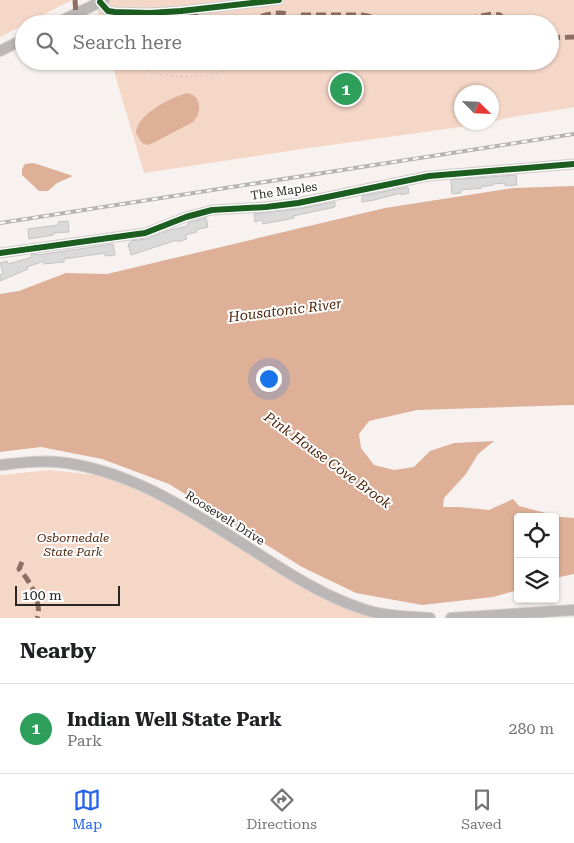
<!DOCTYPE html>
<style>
body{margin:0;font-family:"Roboto Serif",serif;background:#f2f2f2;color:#202124}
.controls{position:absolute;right:15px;bottom:15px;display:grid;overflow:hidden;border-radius:5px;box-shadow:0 1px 4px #0004}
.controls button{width:45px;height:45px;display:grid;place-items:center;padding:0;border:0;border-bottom:1px solid #e0e0e0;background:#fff;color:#202124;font:25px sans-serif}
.compass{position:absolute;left:454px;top:85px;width:45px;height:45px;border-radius:50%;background:#fff;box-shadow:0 1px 4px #0004;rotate:114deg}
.scale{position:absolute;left:15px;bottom:12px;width:105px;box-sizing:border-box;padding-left:5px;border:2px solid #292624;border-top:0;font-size:14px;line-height:18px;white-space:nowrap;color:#292624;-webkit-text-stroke:4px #fff;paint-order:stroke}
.you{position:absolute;left:268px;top:378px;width:18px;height:18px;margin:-12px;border:4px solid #fff;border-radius:50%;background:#1a73e8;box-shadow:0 0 0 8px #1a73e833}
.badge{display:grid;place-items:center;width:32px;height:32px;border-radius:50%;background:#2563eb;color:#fff;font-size:16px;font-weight:700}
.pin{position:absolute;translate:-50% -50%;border:2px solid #fff;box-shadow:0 1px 5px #0006}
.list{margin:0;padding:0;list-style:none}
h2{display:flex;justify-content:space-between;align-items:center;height:65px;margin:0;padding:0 20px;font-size:21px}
h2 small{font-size:16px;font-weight:400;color:#757577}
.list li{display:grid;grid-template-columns:32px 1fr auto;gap:15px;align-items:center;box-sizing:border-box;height:90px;padding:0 20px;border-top:1px solid #e0e0e0}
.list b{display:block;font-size:19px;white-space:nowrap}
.list p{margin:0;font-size:16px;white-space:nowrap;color:#757577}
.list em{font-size:16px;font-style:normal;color:#757577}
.icon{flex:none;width:28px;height:28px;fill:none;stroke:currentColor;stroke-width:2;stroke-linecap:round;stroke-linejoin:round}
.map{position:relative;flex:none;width:574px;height:618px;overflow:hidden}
.search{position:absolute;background:#fff;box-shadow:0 1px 4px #0004;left:15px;right:15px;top:15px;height:55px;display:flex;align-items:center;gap:12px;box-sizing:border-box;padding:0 18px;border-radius:28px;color:#757577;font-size:19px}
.sheet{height:155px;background:#fff}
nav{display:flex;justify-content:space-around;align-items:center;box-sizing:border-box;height:70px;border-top:1px solid #e0e0e0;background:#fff;font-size:14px;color:#757577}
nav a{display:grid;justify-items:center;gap:2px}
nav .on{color:#2563eb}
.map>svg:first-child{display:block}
</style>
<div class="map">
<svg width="574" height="618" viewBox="0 0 574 618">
<rect width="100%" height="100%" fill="#f7f2f0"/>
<path fill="#f5d7c8" d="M0 0H72L0 37Z
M95 0H574V107C546 113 519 114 492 122V92H462V122L490 123 316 147 144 173 111 61H550V24H101Z
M50 470 105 476 145 490 238 545 383 618H0V475Z"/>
<path fill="#deb098" d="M187 93C202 95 202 113 193 122L153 143 147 145 142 143 136 133C136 115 171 97 187 93Z
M33 163 37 164 73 176 57 183 48 191H39L22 175V169L25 164Z
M574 186V405L417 410 369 421 359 434 361 448 374 465 394 470 414 467 430 451 454 443 494 441 478 454 466 474 444 498 443 507H460L489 510 513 499 519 506 561 517 574 518V574L555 578V517H518V590L493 597 422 605 356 593 302 567 169 484 102 459 41 447 0 452V294L19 291 66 273 107 274 385 208 513 188Z"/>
<path fill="#dbdada" stroke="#c5c4c5" d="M516 175 517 185 505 186V183L493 184V185L481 187 482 188 461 190V193L452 194 451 180Z
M408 187 409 193 401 195V193L374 200 362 202V196Z
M335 202V207L293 216 294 218 263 224 262 220 255 222 254 214 299 209Z
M206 218 208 227 196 230 197 232 185 235 187 239 178 242 177 240 131 255 128 244 131 243V241L147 239 170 230 187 226 188 223Z
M68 221 69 232 53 233V235L29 239 28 229 58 225V222Z
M113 244 115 255 105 256V253L64 259V262L44 264V261L27 267 28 269 0 281V275L3 273 0 263 7 261 8 264 32 257 31 255 38 254V255Z"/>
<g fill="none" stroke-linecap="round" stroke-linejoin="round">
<defs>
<path id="minor" d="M100 2 108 11 115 12 150 13 181 11 279 0
M0 253 145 233 186 217 212 210 266 207 298 203 429 176 574 164"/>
<path id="major" d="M55 24 104 0
M0 51 24 39
M0 465C19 463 38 460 57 462 135 469 204 520 268 560 299 580 331 599 366 610 386 616 409 617 430 618
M451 618 574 610"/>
</defs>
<use href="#minor" stroke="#d1cecc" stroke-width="11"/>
<use href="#major" stroke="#d1cecc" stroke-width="12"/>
<path stroke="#b1afae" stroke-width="1" stroke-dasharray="1 4" stroke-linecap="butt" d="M290 15H301
M110 19 115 24
M150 61 147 64 148 71C169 79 197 78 218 73 225 71 229 66 236 64 251 61 267 64 283 61"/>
<use href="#minor" stroke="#b7b6b4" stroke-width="9"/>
<use href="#major" stroke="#bbb7b6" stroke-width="10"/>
<defs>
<path id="rail" d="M0 223 574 134"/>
</defs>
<use href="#rail" stroke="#b7b5b4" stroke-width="4"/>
<use href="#rail" stroke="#fff" stroke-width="2" stroke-dasharray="5.5" stroke-linecap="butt"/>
<path stroke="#8d6e63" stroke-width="5" stroke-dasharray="10 5" stroke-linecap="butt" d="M75 0 76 14
M188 15C205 16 221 25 238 23 255 21 273 8 290 15
M301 15H362L407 24
M437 24 492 14 500 15 509 24
M550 38 574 37
M22 562 19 569C29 579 43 604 37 618"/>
<defs>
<path id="cycleway" d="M100 2 108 11 115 12 150 13 181 11 279 0
M0 253 145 233 186 217 212 210 266 207 298 203 429 176 574 164"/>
</defs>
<use href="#cycleway" stroke="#fff" stroke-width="9"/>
<use href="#cycleway" stroke="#1b5e20" stroke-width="6"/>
</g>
<g text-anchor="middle" stroke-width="4" stroke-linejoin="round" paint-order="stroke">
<g font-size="12" fill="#292624" stroke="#fff">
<text transform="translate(284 191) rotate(-8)" y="4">The Maples</text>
<text transform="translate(225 518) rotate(32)" y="4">Roosevelt Drive</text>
</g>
<g font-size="12" font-style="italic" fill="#4d240a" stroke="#fff">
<text x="73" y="542">Osbornedale<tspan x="73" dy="14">State Park</tspan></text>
</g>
<g font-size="14" font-style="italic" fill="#4f250c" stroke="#fff">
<text transform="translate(285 310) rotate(-7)" y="5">Housatonic River</text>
<text transform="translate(328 460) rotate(36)" y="5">Pink House Cove Brook</text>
</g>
</g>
</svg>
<div class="controls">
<button><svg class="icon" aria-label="locate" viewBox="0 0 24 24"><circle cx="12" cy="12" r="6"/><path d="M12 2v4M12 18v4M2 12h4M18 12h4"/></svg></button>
<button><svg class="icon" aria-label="layers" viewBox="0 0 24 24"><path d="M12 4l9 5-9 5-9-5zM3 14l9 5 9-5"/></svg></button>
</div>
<svg class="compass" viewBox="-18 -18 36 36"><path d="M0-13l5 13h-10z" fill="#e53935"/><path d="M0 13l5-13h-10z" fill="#757577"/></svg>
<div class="scale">100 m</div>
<div class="you"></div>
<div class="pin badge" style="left:346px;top:89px;background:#2e9e5b">1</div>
<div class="search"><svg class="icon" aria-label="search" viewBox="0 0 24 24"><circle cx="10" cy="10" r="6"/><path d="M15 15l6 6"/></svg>Search here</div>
</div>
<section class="sheet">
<h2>Nearby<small></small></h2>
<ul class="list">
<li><span class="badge" style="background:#2e9e5b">1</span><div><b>Indian Well State Park</b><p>Park</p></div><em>280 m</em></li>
</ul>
</section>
<nav>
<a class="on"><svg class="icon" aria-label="map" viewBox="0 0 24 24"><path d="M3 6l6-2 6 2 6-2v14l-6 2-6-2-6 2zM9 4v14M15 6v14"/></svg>Map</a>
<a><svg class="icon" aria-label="directions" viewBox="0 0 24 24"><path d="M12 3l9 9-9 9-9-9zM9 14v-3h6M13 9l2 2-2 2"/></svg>Directions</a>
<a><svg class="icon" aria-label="saved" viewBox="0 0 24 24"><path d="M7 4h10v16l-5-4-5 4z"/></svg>Saved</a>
</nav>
